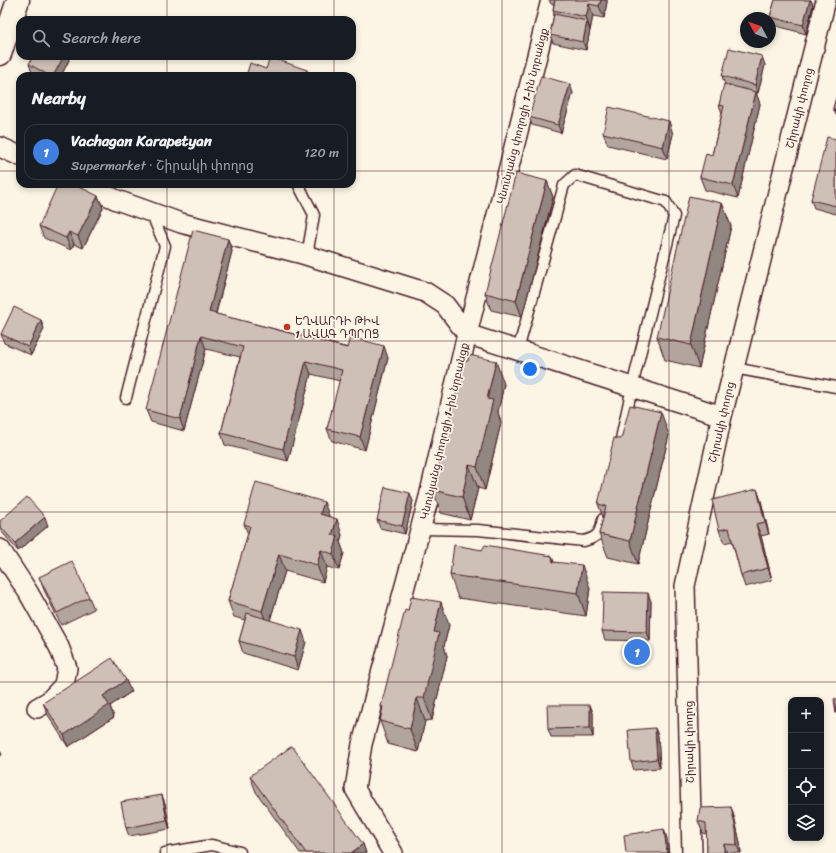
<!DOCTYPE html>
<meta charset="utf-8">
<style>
body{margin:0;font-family:Sriracha,"Noto Sans Armenian",sans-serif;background:#242831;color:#f1f3f6}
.controls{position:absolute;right:12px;bottom:12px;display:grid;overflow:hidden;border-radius:8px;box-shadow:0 2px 6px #0003}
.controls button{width:36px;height:36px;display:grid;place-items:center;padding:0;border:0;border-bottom:1px solid #363941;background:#171b24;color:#f1f3f6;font:20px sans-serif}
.compass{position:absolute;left:740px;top:12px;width:36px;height:36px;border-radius:50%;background:#171b24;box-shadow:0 2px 6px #0003;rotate:311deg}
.you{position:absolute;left:530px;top:369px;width:14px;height:14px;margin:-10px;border:3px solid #fff;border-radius:50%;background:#1a73e8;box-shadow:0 0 0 6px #1a73e833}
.badge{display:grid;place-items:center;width:26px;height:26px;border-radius:50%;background:#c8321e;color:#fff;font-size:13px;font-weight:700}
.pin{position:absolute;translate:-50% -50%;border:2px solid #fff;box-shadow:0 1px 4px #0006}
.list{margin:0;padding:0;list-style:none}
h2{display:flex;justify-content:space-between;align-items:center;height:52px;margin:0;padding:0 16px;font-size:17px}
h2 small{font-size:13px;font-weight:400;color:#9ea1a6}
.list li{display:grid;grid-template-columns:26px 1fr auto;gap:12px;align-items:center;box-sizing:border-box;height:56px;margin:0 8px 8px;padding:0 8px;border:1px solid #363941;border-radius:12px}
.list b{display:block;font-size:15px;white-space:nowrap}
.list p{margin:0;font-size:13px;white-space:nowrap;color:#9ea1a6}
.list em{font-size:13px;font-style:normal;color:#9ea1a6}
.icon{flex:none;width:22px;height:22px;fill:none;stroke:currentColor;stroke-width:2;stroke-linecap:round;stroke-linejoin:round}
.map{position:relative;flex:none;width:836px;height:853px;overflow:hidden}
.search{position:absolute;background:#171b24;box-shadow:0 2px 6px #0003;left:16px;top:16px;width:340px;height:44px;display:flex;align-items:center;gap:10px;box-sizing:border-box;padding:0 14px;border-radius:12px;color:#9ea1a6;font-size:15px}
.panel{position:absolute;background:#171b24;box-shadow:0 2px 6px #0003;left:16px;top:72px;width:340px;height:116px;border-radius:12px}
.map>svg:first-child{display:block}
</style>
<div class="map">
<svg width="836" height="853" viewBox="0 0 836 853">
<rect width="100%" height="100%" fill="#fcf5e5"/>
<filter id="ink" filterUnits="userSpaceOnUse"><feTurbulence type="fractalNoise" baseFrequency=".025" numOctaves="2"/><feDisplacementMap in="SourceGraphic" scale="8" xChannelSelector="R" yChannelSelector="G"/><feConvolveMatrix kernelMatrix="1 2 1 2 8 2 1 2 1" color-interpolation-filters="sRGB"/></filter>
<g filter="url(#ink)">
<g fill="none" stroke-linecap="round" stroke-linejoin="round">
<defs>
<path id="service" d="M298 184 314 215 307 256
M518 350 564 185 575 175 666 202 674 216 632 387 618 453
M734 368 836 387
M126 398 165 246 151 212
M420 529 478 530 584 541C599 537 600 533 603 519
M165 853 212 845 240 852"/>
<path id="minor" d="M0 147 20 156
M82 184 117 200 181 223 299 253 425 292 445 305 467 334 722 416
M0 549 28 592 59 647 67 668 64 685 49 701 37 708
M393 853 355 789 362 744 429 497 467 334 551 0
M692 853 685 586 722 416 826 0"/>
<path id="tertiary" d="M0 54 18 0"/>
</defs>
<use href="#service" stroke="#4a1f2b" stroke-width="13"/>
<use href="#minor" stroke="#4a1f2b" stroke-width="22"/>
<use href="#tertiary" stroke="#4a1f2b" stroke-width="25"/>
<use href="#service" stroke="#fcf5e5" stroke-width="10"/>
<use href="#minor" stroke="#fcf5e5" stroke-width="19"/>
<use href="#tertiary" stroke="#fcf5e5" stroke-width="22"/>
</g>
<path fill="#b2a59d" stroke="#4a1f2b" d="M549 0H607V2L604 18 593 16 586 50 553 43 550 35 554 14 553 10 554 4H551Z
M775 0H811L813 5 806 34 773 25 770 17Z
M69 60 61 76H37L32 73 29 64Z
M765 65 758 93H756L760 104 738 198 705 190 700 177 712 155 722 113 719 105 725 85 722 76Z
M573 93 561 133 532 125 529 117Z
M836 98V115L833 108Z
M603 133 673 134 667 159 608 145Z
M836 139V214L814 208 811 200Z
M547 181 553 197 522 317 491 310 485 293Z
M98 196 103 208 83 248 74 244 71 250 44 238 39 226Z
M722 203 731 226 699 368 665 360 657 337Z
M228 239 232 251 216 314 388 358 365 450 332 441 327 429 340 381 311 374 288 461 225 445 221 433 240 357 206 349 184 431 151 422 146 410Z
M41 320 44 329 31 355 4 343 1 334Z
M504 384 498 412 501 423 485 490 478 488 470 520 441 513 433 490Z
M669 435 638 564 608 557 599 534 603 517 598 504 621 439Z
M757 489 761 501 769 534 761 536 772 580 745 587 741 575 732 541 724 543 719 530Z
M413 501 405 534 380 528 377 520Z
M330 517 342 535 340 542 344 553 339 570 327 567 323 582 285 571 270 620 306 642 298 670 243 653 239 641 245 620 234 617 228 601 248 534 244 524Z
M0 521 48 526 18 551 1 531 0 529Z
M482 550 552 556 554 562 590 588 586 616 458 598 450 575Z
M39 577 89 597 94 609 61 625 44 590Z
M651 601 650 641 605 640 602 631Z
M449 625 444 646 447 656 432 720 425 721 418 752 388 744 380 721 382 711 381 706Z
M131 692 110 706 114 717 68 747 48 715 43 703Z
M590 705 593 713V737H551L548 729Z
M655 728 658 736 660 768 634 770 631 762Z
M0 750 2 755 0 756Z
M250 776 363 844 366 853H300L256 792Z
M165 803 170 829 129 836 126 828Z
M731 807 735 820 740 843 741 853H707V834L703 833 698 821Z"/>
<path fill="#918680" stroke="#4a1f2b" d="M601 0H607V2L604 18 599 6Z
M810 0H811L813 5 806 34 803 25Z
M589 4 593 16 590 30 586 17Z
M587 21 590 30 586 50 583 42Z
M64 56H68L69 60 61 76H53Z
M762 56 765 65 758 93 755 85Z
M307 70 309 76H305Z
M570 84 573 93 561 133 558 125Z
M756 92 760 104 738 198 733 185Z
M669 121 673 134 667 159 663 147Z
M547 181 553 197 522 317 516 301Z
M98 196 103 208 83 248 78 236Z
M722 203 731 226 699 368 691 345Z
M69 232 74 244 71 250 66 238Z
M228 239 232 251 213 324 209 312Z
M41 320 44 329 31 355 28 347Z
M201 336 206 349 184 431 180 419Z
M384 346 388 358 365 450 360 437Z
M306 361 311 374 288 461 283 449Z
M496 361 504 384 498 412 501 423 485 490 477 467 487 399Z
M661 412 669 435 638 564 630 541Z
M469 465 478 488 470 520 462 497Z
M757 489 761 501 769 534 765 522Z
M410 493 413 501 405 534 402 526Z
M324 502 330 518 320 514Z
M45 517 48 526 18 551 15 543Z
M337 519 342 535 340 542 344 553 339 570 333 554 332 535Z
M756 524 761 536 772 580 768 568Z
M321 550 327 567 323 582 317 565Z
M279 554 285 571 268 627 262 611Z
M582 565 590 588 586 616 578 593Z
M648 593 651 601 650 641 647 632Z
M441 602 449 625 444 646 447 656 432 720 424 698 434 632Z
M302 630 306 642 298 670 294 657Z
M126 680 131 692 110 706 114 717 68 747 64 735 103 696Z
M417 698 425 721 418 752 410 729Z
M590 705 593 713V737L590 728Z
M655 728 658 736 660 768 657 759Z
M162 795 165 803 170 829 167 820Z
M731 807 735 820 740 843 741 853H740L737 845Z
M664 829 667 838 669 853H667Z
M363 844 366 853H351Z
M724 844 727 853H724Z"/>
<path fill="#cfc0b7" stroke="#4a1f2b" d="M555 0H601L599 6 589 4 586 17 553 10Z
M775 0H810L803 25 770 17Z
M554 14 587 21 583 42 550 35Z
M729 48 762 56 755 85 722 76Z
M33 56H64L53 76H50L29 64Z
M270 57 307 70 305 76H246L250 63 266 69Z
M541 76 570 84 558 125 529 117Z
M724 84 756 92 733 185 700 177 706 153 712 155 724 106 719 105Z
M836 98V109L833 108Z
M609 107 669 121 663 147 603 133Z
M827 137 836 139V206L811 200Z
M516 173 547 181 516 301 485 293Z
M58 184H74L98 196 78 236 69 232 66 238 39 226Z
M689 196 722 203 691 345 657 337Z
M193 230 228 239 209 312 347 348 350 337 384 346 360 437 327 429 342 370 306 361 283 449 221 433 243 347 201 336 180 419 146 410Z
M14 307 41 320 28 347 1 334Z
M469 355 496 361 487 399 493 400 477 467 469 465 462 497 433 490 464 361H468Z
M630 405 661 412 630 541 599 534 606 506 598 504 614 438 621 439Z
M256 482 324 502 320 514 337 519 332 535 338 536 333 554 321 550 317 565 279 554 262 611 228 601 250 526 244 524Z
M385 487 410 493 402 526 377 520Z
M757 489 765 522 756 524 768 568 741 575 729 528 719 530 712 500Z
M27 497 45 517 15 543 0 526V521Z
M454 545 482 550 485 545 552 556 553 562 582 565 578 593 450 575Z
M72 561 89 597 57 613 39 577Z
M603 592 648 593 647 632 602 631Z
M411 597 441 602 434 632 439 633 424 698H417L410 729 380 721 383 707 381 706 405 610 408 611Z
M247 613 302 630 294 657 239 641Z
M112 658 126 680 103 696 109 705 64 735 43 703Z
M836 698V714L834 699Z
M547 705H590V728L548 729Z
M655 728 657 759 631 762 628 730Z
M292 746 363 844 351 853H306L250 776Z
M162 795 167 820 126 828 121 802Z
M731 807 736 830 737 845 724 844V853H707L706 823 698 821 700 808Z
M664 829 667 853H626L624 835Z"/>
</g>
<path fill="none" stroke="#4a1f2b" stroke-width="1" stroke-opacity="0.55" d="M167 0V20M334 0V20M502 0V853M669 0V853M167 56V76M334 56V76M0 171H20M352 171H836M167 184V853M334 184V853M0 341H836M0 512H836M0 682H836"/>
<circle fill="#c8321e" stroke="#fcf5e5" stroke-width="1.5" cx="287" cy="327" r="4"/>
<g text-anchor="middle" stroke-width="3.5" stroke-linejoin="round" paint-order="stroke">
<g font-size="11" fill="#4a1f2b" stroke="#fcf5e5">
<text transform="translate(799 108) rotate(-76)" y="4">Շիրակի փողոց</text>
<text transform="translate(522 116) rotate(-76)" y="4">Կնունյանց փողոցի 1-ին նրբանցք</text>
<text transform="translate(721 422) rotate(-77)" y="4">Շիրակի փողոց</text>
<text transform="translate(444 431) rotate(-77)" y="4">Կնունյանց փողոցի 1-ին նրբանցք</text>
<text transform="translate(689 742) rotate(-91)" y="4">Շիրակի փողոց</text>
</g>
<g font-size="11" fill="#4a1f2b" stroke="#fcf5e5" text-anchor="start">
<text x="295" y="325">ԵՂՎԱՐԴԻ ԹԻՎ<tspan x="295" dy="13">1 ԱՎԱԳ ԴՊՐՈՑ</tspan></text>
</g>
</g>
</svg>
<div class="controls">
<button>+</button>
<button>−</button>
<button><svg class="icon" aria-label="locate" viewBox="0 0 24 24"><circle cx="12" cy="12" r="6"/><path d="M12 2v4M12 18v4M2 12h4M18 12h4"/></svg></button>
<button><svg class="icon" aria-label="layers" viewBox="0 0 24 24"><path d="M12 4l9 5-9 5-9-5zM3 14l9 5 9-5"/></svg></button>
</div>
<svg class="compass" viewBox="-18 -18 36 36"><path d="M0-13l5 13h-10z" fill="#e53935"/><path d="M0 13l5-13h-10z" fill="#9ea1a6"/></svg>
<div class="you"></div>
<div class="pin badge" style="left:637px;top:652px;background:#3f7fe0">1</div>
<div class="search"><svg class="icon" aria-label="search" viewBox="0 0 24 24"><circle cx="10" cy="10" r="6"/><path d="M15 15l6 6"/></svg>Search here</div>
<section class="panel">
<h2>Nearby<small></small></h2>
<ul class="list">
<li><span class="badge" style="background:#3f7fe0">1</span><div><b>Vachagan Karapetyan</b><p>Supermarket · Շիրակի փողոց</p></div><em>120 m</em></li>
</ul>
</section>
</div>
